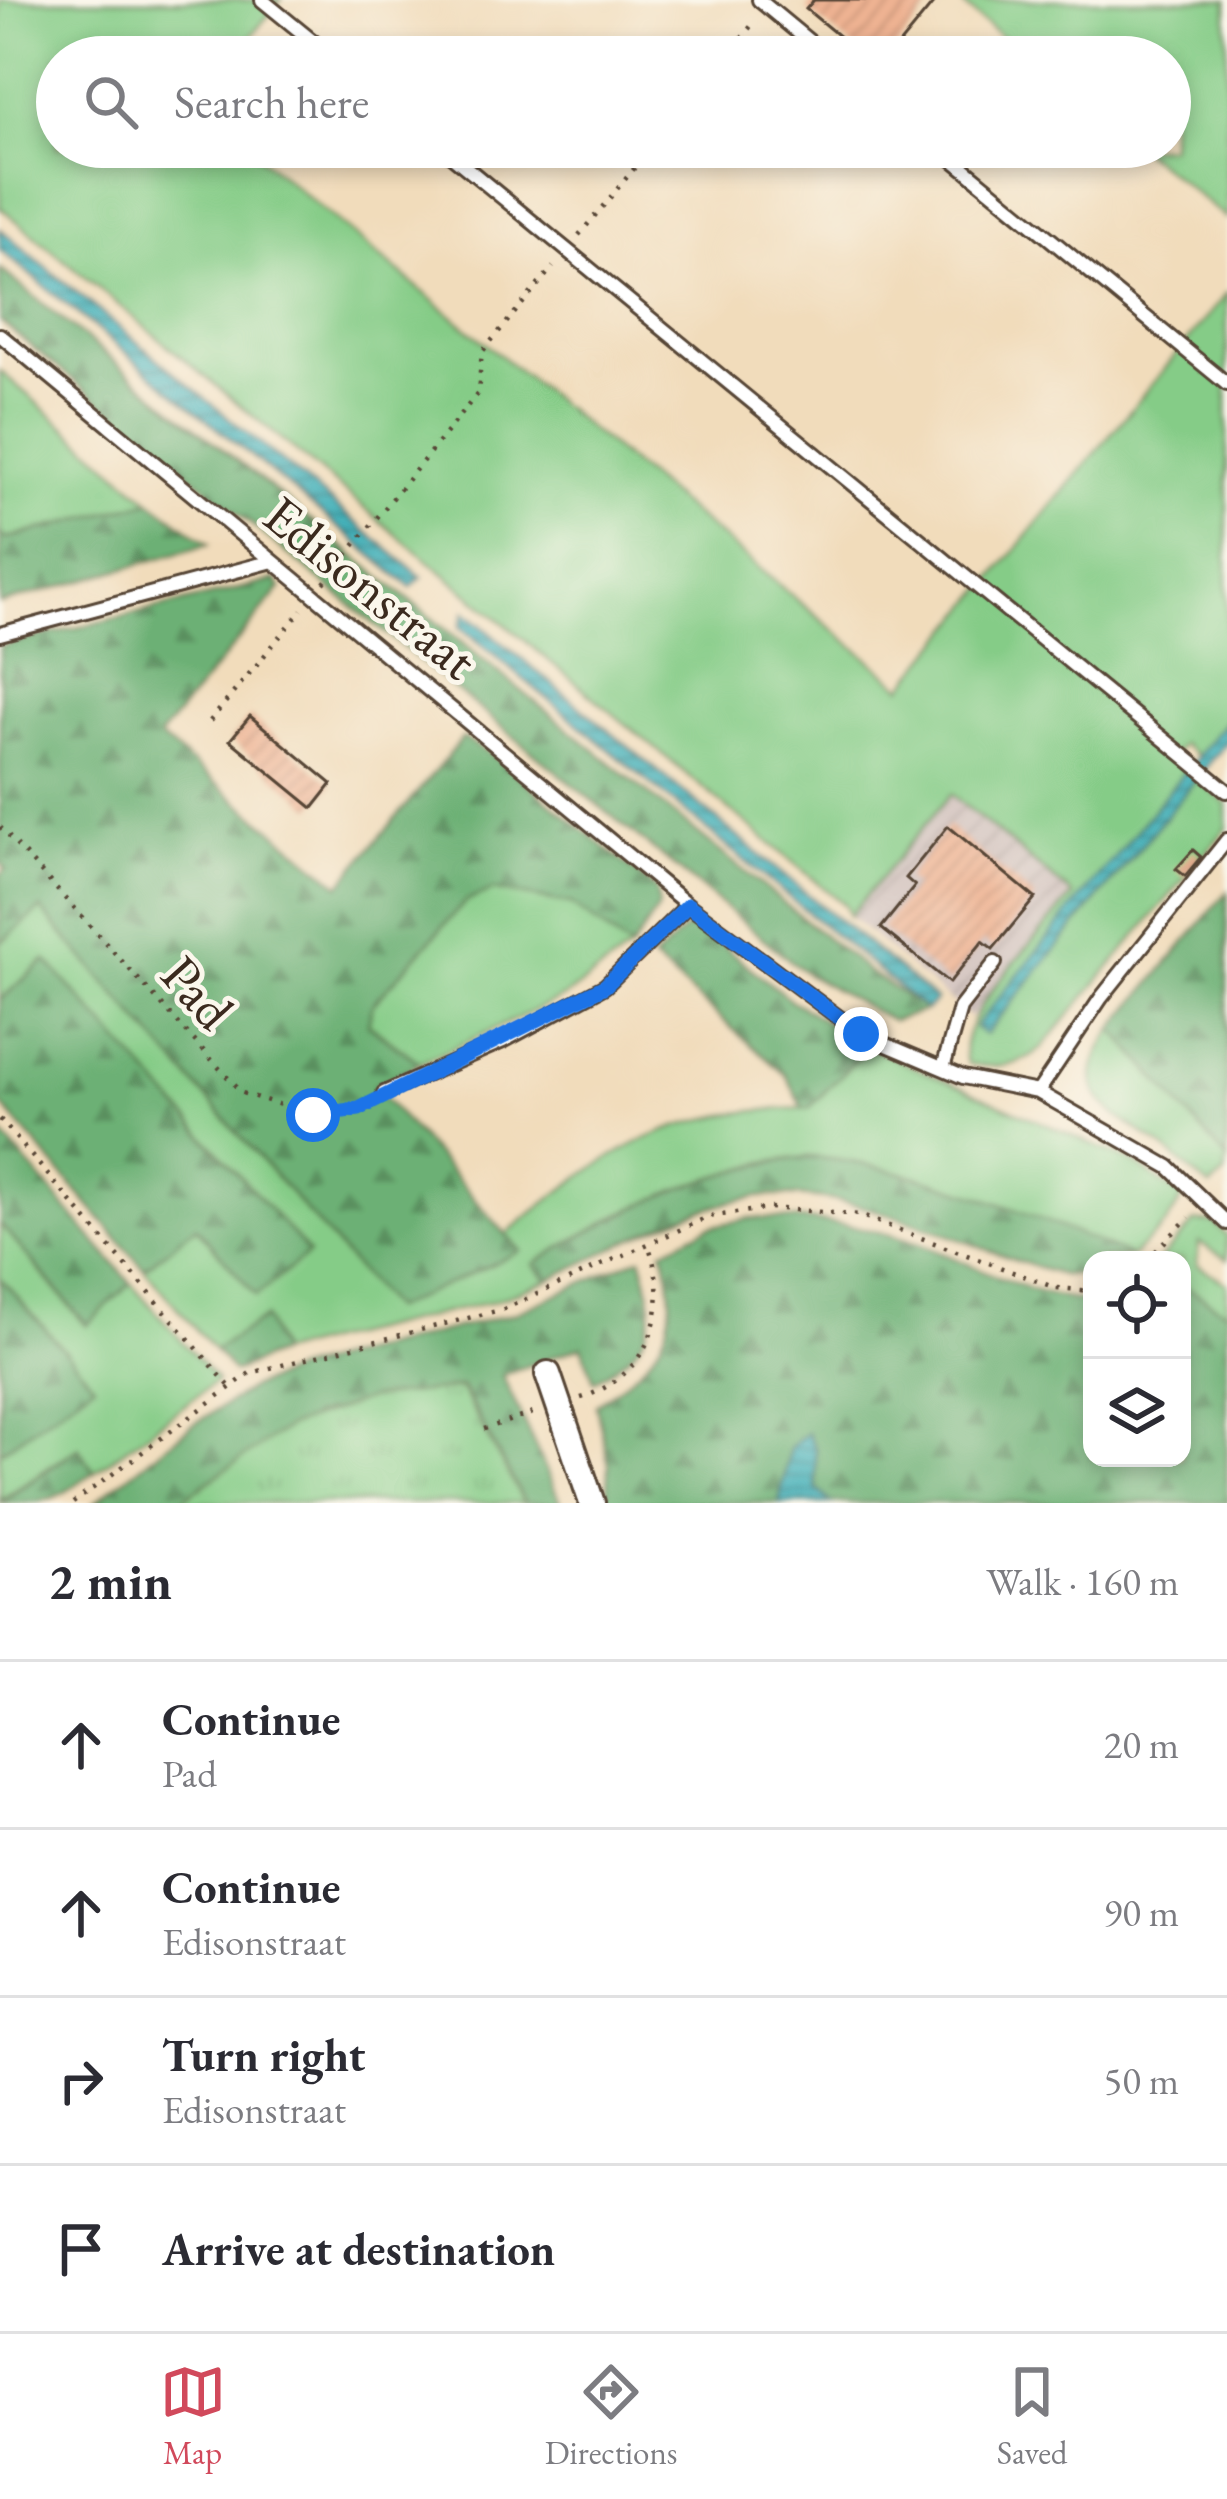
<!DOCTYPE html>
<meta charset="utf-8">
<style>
body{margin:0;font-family:"EB Garamond",serif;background:#f2f2f3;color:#2b2b33}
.controls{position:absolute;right:36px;bottom:36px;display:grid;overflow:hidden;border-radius:24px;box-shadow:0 6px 18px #0003}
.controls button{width:108px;height:108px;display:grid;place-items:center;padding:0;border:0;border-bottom:3px solid #e1e1e2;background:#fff;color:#2b2b33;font:60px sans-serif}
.stop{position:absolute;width:36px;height:36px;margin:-27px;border:9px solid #1a73e8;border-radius:50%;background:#fff}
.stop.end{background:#1a73e8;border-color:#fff;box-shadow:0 3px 12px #0008}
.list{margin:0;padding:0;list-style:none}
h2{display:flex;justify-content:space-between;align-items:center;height:156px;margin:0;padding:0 48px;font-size:51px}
h2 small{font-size:39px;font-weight:400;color:#7c7c81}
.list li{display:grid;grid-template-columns:78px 1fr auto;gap:36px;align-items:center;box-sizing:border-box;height:168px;padding:0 48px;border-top:3px solid #e1e1e2}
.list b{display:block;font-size:45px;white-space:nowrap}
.list p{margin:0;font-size:39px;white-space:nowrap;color:#7c7c81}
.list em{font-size:39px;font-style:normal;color:#7c7c81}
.icon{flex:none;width:66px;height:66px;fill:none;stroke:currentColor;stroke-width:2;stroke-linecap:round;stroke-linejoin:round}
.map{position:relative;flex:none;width:1227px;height:1503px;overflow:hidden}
.search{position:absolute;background:#fff;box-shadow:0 6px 18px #0003;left:36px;right:36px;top:36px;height:132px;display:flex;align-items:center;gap:30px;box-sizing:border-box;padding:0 42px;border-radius:66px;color:#7c7c81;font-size:45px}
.sheet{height:828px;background:#fff}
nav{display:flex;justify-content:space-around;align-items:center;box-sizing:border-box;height:168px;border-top:3px solid #e1e1e2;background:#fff;font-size:33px;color:#7c7c81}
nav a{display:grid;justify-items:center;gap:6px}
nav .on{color:#d1495b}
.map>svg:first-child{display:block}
</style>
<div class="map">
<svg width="1227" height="1503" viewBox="0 0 1227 1503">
<defs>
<pattern id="industrial-furrows" width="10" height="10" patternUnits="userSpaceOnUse" patternTransform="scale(3)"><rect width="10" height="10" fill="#d0c0bc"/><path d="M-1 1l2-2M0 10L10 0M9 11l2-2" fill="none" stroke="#b4a5a1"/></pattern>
<pattern id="forest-firs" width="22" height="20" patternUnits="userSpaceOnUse" patternTransform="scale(3)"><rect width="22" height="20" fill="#6cb074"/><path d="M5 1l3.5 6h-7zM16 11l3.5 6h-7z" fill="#5a8f5f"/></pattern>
<pattern id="park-tufts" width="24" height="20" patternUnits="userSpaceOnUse" patternTransform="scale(3)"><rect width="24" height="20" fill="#85cc87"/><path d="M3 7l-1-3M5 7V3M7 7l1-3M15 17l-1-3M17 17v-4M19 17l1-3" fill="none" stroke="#74af74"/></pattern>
<pattern id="water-rules" width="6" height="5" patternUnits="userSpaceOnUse" patternTransform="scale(3)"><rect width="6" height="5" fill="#3daeb7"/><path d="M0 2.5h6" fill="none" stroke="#348e94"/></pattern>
<pattern id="building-hatch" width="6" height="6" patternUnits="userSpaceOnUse" patternTransform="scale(3)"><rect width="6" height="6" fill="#eeb292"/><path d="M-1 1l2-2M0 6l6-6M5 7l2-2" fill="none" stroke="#cd997d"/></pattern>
</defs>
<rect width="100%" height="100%" fill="#fbf7ec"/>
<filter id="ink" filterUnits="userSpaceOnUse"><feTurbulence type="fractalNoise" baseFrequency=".00833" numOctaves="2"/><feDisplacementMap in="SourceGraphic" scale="24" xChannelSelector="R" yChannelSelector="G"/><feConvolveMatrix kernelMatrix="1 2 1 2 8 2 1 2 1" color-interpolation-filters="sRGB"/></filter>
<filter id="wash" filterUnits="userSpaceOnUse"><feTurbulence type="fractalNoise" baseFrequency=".004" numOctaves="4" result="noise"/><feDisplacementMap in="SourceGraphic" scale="48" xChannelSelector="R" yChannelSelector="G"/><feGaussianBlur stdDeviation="2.7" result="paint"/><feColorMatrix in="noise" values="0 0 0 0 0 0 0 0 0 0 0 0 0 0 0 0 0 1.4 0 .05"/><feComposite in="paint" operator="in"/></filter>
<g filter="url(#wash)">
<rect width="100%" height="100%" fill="#f1dcbb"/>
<path fill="url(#industrial-furrows)" d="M951 794 1073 895 971 1018 849 916Z"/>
<path fill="#85cc87" stroke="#607b52" stroke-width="3" d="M0 0H281L234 57H57V147H247L903 687 1227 293V720L1197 756 1182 744 1172 756 1187 769 976 1027 986 1034 1197 779 1227 804V828L1042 1048C1017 1068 998 1069 968 1064 944 1024 1049 928 1073 895L951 794 849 916 845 905 0 207Z
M969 0H1227V219L1138 147H1170V57H1026L964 6Z
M0 371 151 501 5 539 0 534Z
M493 890 571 904 631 949 566 996 420 1063 368 1024 372 1005 466 901Z
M41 908 392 1309 520 1251 506 1234C613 1148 667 1110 809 1108L868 1047 1133 1162 1183 1197 1167 1223 1131 1257 935 1184 809 1157 765 1162 695 1183 619 1214 535 1264 548 1280 494 1301 279 1353 265 1318 214 1350 144 1269 195 1225 256 1296 308 1253 45 960 0 1000V943Z
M1113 1029 1227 1159 1225 1175 1210 1187C1192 1174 1176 1157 1158 1144 1108 1109 1067 1096 1113 1029Z
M1195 1222H1213L1227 1236V1259L1199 1243 1197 1265 1227 1283V1312L1182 1285V1260H1159Z
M0 1224 86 1325 131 1283 217 1381 94 1472 78 1448 0 1500V1452L93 1383 0 1278Z"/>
<path fill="url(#forest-firs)" stroke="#546d49" stroke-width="3" d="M0 269 869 972 926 1010 892 1021 807 974 0 321Z
M151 501 209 544 0 604V534L6 539Z
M276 580 281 588 159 737 340 885 463 738 491 754 656 889 659 907 631 949 571 904 493 890 466 901 372 1005 368 1025 420 1063 374 1086 521 1251 392 1309 41 909 0 943V875L6 869 0 862V646Z
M1227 892V1159L1113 1029Z
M686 928H701L792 1001 868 1047 809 1108H803L786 1075 653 960Z
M46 960 309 1253 256 1296 196 1226 144 1269 0 1103V1000Z
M0 1132 131 1283 87 1325 0 1224Z
M809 1157C906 1163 1041 1217 1131 1257L1092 1260V1275H1061C957 1246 845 1176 734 1201 669 1215 607 1253 548 1280L534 1264C618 1211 709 1168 809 1157Z
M750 1218C803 1218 855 1223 907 1240 970 1260 1024 1297 1092 1302V1458H1182V1285L1227 1312V1503H831L816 1489 815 1448H790L779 1503H607L609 1465 596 1405C657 1358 686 1334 663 1250L709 1227Z
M641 1257C663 1323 650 1346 594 1381L582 1346 502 1375 561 1503H525L461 1386 323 1413 285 1430 176 1503H94L191 1426 255 1386 296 1370 514 1313Z
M0 1278 94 1384 0 1452Z
M265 1318 279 1353 233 1372 214 1350Z
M79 1448 94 1472C57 1501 46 1503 0 1503Z"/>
<path fill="url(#park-tufts)" stroke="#607b52" stroke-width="3" d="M460 1388 524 1503H177L288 1427 371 1398Z"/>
<path fill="url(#water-rules)" stroke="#3c6c6a" stroke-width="3" d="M0 229 422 577 411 587 0 250Z
M465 612 936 1000 926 1010 460 627Z
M1227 720V742L985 1035 975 1027Z
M807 1433 815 1448 816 1488 831 1503H779L790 1447Z"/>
<g id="blocks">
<path fill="url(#building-hatch)" d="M814 0H936L889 57H864L806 9Z
M250 716 332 784 313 808 230 740Z
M948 826 1035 898 993 949 983 941 949 983 881 928 915 886 906 878Z
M1193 850 1201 857 1185 876 1176 869Z"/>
</g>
</g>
<g filter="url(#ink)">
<use href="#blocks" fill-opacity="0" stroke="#564536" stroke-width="3"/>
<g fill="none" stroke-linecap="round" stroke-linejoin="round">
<defs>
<path id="service" d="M262 0 332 57
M759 0 828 57
M441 147 1227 791
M938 147 1227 384
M0 335 688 905 861 1034 963 1077 1038 1092 1169 1167 1227 1223
M0 634 273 561
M943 1068 960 1008 995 963
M1038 1092 1101 998 1227 840
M384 1093 503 1041 605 986 688 905"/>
<path id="minor" d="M548 1374 592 1503"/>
</defs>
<use href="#service" stroke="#564536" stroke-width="18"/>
<use href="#minor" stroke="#564536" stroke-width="30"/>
<path stroke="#564536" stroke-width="4.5" stroke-dasharray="3 9" stroke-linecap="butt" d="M726 57 756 20
M579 235 652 147
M324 583 478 393 482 352 553 267
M210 721 302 610
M0 827 242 1093 313 1115 359 1109 369 1103
M0 1119 231 1388
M1147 1260 1189 1217
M581 1398C651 1375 672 1309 648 1244
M484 1429 536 1412
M73 1503 250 1373 504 1309 708 1217 770 1208 859 1215 1056 1288 1092 1291"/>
<use href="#service" stroke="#fff" stroke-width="12"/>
<use href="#minor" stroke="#fff" stroke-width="24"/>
</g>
</g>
<g fill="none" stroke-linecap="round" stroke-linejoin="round" filter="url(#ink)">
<path stroke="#1a73e8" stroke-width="15" d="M313 1115 359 1109 605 986 688 905 861 1034"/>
</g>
<g text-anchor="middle" stroke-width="10" stroke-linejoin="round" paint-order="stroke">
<g font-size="54" fill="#3b2a1e" stroke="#fbf7ec">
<text transform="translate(371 587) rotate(39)" y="19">Edisonstraat</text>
<text transform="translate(198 992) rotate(48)" y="19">Pad</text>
</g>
</g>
</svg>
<div class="controls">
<button><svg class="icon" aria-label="locate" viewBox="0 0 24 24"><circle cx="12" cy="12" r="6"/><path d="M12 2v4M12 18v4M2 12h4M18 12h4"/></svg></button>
<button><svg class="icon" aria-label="layers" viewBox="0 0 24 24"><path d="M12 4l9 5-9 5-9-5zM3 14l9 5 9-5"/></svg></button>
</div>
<div class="stop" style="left:313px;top:1115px"></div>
<div class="stop end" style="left:861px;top:1034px"></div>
<div class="search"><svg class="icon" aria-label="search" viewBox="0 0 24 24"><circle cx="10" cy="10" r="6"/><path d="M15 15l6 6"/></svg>Search here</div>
</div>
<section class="sheet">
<h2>2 min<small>Walk · 160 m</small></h2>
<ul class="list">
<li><svg class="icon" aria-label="ahead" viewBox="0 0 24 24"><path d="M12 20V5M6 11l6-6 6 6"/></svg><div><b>Continue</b><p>Pad</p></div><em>20 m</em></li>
<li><svg class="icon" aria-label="ahead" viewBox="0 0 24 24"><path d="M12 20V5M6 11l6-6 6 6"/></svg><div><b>Continue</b><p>Edisonstraat</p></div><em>90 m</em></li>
<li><svg class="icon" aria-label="right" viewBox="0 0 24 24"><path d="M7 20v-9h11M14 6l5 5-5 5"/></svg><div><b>Turn right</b><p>Edisonstraat</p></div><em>50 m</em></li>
<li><svg class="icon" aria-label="arrive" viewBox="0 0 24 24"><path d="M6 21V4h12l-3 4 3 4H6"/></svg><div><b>Arrive at destination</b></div></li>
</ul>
</section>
<nav>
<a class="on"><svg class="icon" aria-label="map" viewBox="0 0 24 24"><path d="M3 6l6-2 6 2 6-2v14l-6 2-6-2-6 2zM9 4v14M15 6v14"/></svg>Map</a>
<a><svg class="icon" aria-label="directions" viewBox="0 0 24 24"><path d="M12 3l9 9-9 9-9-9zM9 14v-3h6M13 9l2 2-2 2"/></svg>Directions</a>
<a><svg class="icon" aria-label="saved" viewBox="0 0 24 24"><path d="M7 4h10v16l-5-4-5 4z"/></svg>Saved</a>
</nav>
